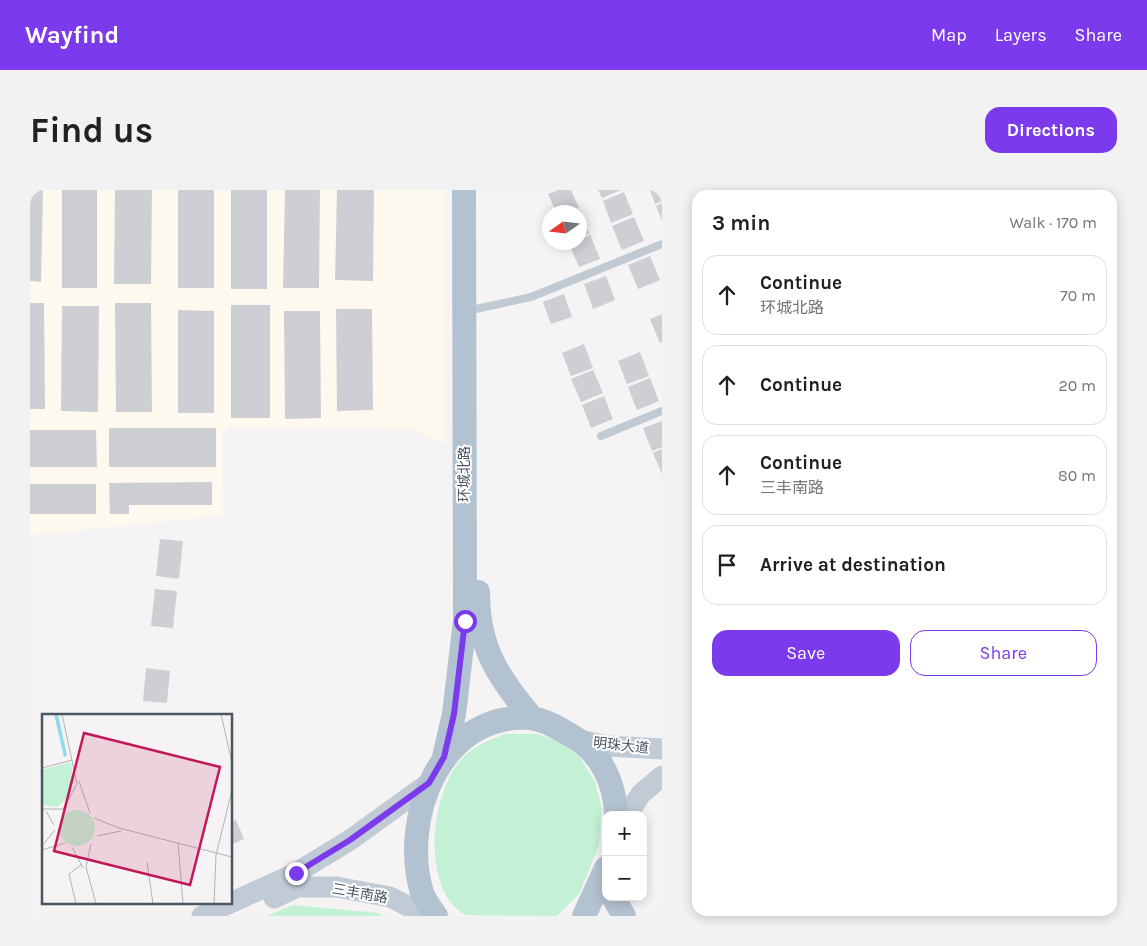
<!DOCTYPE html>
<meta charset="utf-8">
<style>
body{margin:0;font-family:Karla,"Noto Sans SC",sans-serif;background:#f2f2f2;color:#202124}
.controls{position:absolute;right:15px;bottom:15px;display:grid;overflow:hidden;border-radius:10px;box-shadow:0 2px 12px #0003}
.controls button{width:45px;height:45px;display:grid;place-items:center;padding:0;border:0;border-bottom:1px solid #e0e0e0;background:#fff;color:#202124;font:25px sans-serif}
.compass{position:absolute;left:512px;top:15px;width:45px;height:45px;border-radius:50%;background:#fff;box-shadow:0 2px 12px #0003;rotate:256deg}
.stop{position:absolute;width:15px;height:15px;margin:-11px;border:4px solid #7c3aed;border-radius:50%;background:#fff}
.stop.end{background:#7c3aed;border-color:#fff;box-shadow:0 1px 5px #0008}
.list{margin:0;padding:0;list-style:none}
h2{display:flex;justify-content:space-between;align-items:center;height:65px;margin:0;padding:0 20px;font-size:21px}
h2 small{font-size:16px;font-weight:400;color:#757577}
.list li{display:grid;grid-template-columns:32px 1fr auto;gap:15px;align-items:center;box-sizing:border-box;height:80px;margin:0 10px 10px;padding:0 10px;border:1px solid #e0e0e0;border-radius:15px}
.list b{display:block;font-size:19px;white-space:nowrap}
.list p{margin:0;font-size:16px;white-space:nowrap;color:#757577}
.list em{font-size:16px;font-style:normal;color:#757577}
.actions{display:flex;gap:10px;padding:15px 20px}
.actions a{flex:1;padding:11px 0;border:1px solid #7c3aed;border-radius:15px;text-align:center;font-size:18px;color:#7c3aed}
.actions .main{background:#7c3aed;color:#fff}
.icon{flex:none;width:28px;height:28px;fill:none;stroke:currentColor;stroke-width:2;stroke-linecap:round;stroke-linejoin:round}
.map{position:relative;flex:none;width:632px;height:726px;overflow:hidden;border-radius:15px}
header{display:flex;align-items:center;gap:30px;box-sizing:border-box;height:70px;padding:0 25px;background:#7c3aed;color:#fff}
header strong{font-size:24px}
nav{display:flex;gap:28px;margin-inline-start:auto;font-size:18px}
.intro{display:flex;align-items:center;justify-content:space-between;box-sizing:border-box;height:120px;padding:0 30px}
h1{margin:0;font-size:35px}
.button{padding:12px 22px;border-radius:15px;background:#7c3aed;color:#fff;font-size:18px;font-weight:700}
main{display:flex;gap:30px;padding:0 30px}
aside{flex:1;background:#fff;border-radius:15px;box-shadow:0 2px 12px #0003}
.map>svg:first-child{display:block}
</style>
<header>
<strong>Wayfind</strong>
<nav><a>Map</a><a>Layers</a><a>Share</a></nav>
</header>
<div class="intro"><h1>Find us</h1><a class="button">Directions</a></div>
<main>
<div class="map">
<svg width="632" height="726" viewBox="0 0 632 726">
<rect width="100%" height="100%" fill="#f5f3f3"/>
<path fill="#fdf9ef" d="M0 0H415V255L382 239 201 237 192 244 193 325 28 343 0 344Z"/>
<path fill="#c3f1d5" d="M475 544H507L529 551 549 566 565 592 572 618 569 655 549 704 527 726C512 726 444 726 435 725 388 697 401 593 438 563 449 554 462 549 475 544Z
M263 715 349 723 353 726H236Z"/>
<path fill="#cdcfd5" d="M0 0H13L11 92 0 91Z
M32 0H67V98H32Z
M85 0H122L121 94H84Z
M148 0H184V98H148Z
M201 0H237V99H201Z
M255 0H290L289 98H253Z
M307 0H344L343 91 305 90Z
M528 0H541L549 18 537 22H526L518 4Z
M568 0H591L572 8Z
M620 0H632V11L625 14Z
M594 2 603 24 581 33 573 11Z
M632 13V31L626 16Z
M550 20 559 43 550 47V22H544Z
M604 27 614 51 592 60 582 36Z
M560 45 570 69 549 77 539 54 550 52V50Z
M620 66 630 90 608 99 598 75Z
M576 86 585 110 563 119 554 94Z
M534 104 542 127 521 134 513 112Z
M0 113H14L15 219H0Z
M85 113H121L122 222H86Z
M201 115H240V228H201Z
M32 116H69L68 222 31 221Z
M306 119H342L343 220 307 221Z
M148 120 184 121V223H148Z
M254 121H290L291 228 255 229Z
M632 124V152L630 153 620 129Z
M554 154 563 178 541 186 532 163Z
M610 162 619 186 597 194 588 171Z
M563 180 573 203 551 212 541 189Z
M620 188 629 211 607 220 598 197Z
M574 206 583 229 561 238 552 215Z
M632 231V257L622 261 613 238Z
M79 238H186V277H79Z
M0 240H66L67 277H0Z
M632 259V284L623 263Z
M182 292V315H99V324H80L79 293Z
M0 294H66V324H0Z
M130 349 153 351 149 389 126 386Z
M125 399 147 401 143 438 121 436Z
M116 478 140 481 137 513 113 511Z
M206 630 214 649 201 655V632Z"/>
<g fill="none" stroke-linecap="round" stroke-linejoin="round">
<path stroke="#c1cad2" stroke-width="8" d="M438 118 446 119 501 107 632 54
M571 246 632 221"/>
<path stroke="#c1cbd6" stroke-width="21" d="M550 550 577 556 632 559
M597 625 611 604 632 586
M244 708 267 697H306L360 707 397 726
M172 726 266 683 320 650 399 593"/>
<path stroke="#b3c2d1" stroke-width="24" d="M448 402C448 458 468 487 502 528
M414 567 424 524 435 431 434 0
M583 707 594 726
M406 726C401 719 395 711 392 703 370 629 410 522 500 528 514 529 530 539 542 546 571 562 585 593 586 625
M554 726 576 678"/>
</g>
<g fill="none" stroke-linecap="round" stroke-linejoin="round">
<path stroke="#7c3aed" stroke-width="6" d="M266 683 320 650 399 593 414 567 424 524 435 431"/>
</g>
<g text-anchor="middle" stroke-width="4" stroke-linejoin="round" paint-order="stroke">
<g font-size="14" fill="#4a5661" stroke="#fff">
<text transform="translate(434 284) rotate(-90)" y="5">环城北路</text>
<text transform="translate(591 555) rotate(6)" y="5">明珠大道</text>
<text transform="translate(330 703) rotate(10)" y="5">三丰南路</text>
</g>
</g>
<g transform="translate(12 524)">
<rect width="190" height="190" fill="#f5f3f3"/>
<path d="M29 48 31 69 26 84 15 93 0 91V56ZM17 114a18 18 0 1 1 36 0a18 18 0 1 1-36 0Z" fill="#c3f1d5"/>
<path d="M12 0H16L25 42 22 43Z" fill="#90daee"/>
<path fill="none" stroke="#b1b4b9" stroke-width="1" d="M179 0 190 49M0 54 30 46M37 67 48 99M0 95H21L35 70 20 0M4 97 12 111M52 104 77 114 190 143M55 122 79 117M136 128 141 190M49 130 44 153 54 190M0 132 13 116M30 133 41 154M0 136 23 129M105 148 111 190M34 190 27 160 40 150M172 190 174 141 190 76"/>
<path fill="#c2185b" fill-opacity="0.15" stroke="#c2185b" stroke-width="2.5" d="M42 19 178 53 148 171 12 137Z"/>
<rect width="190" height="190" fill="none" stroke="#4a5661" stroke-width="2.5"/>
</g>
</svg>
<div class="controls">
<button>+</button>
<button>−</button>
</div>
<svg class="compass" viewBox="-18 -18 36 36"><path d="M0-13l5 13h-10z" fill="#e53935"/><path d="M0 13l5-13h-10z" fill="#757577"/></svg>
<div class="stop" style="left:435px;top:431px"></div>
<div class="stop end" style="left:266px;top:683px"></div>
</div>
<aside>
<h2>3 min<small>Walk · 170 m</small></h2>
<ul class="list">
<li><svg class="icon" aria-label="ahead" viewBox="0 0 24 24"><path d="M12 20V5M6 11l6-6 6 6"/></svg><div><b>Continue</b><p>环城北路</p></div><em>70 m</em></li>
<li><svg class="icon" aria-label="ahead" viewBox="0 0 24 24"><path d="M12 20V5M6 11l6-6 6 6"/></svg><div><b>Continue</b></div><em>20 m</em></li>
<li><svg class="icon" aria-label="ahead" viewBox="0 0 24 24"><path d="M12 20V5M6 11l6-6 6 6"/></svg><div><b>Continue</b><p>三丰南路</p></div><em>80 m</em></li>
<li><svg class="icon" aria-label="arrive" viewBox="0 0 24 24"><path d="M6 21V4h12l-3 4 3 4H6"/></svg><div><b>Arrive at destination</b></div></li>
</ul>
<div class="actions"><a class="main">Save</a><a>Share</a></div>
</aside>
</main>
